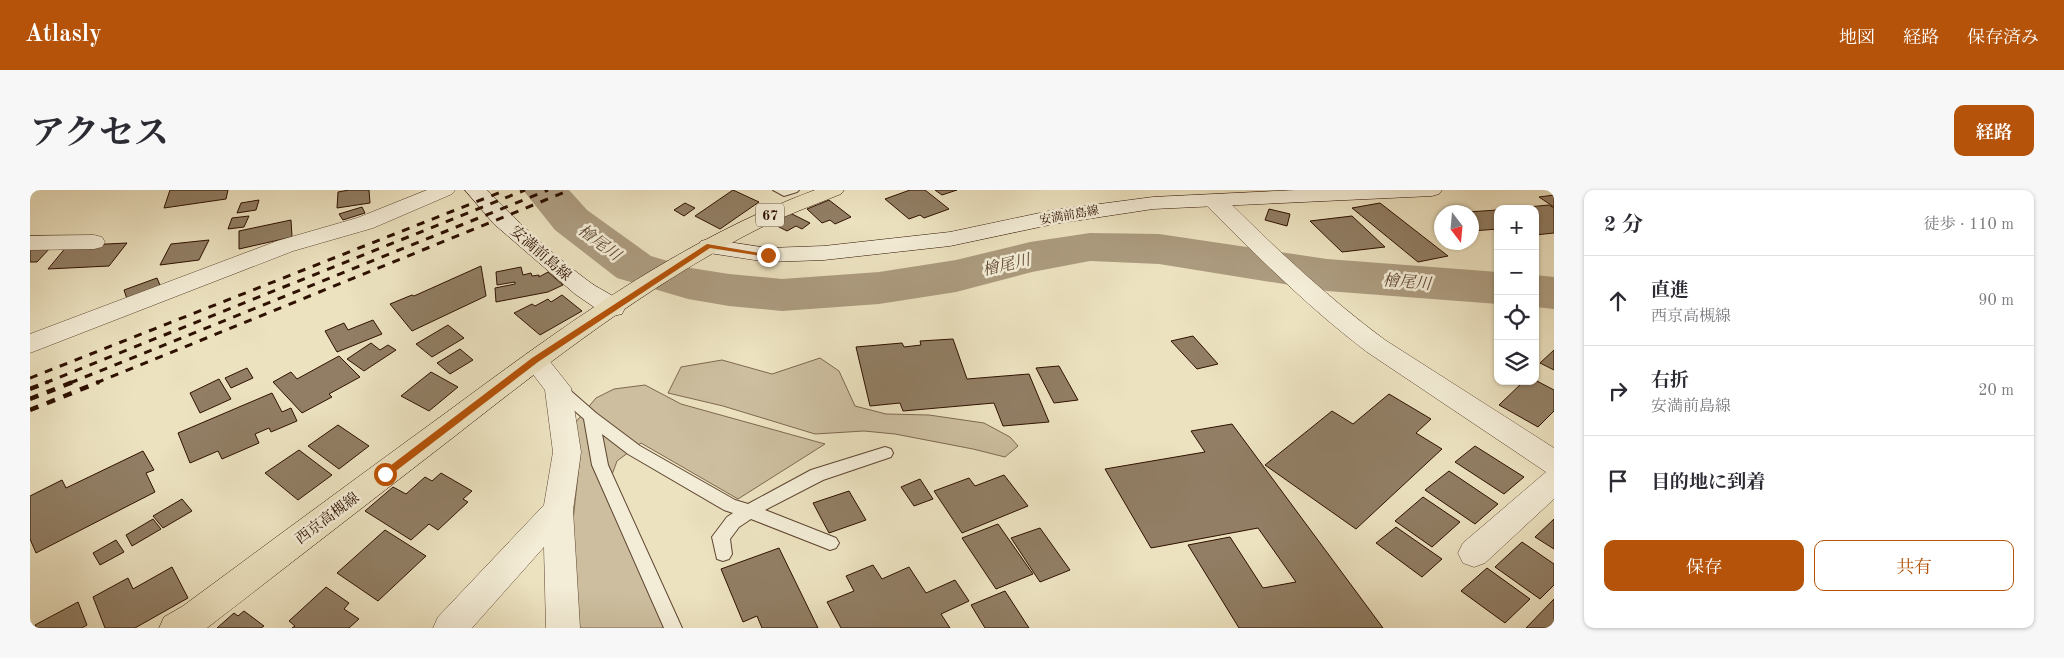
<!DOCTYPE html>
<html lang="ja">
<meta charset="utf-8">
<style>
body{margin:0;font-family:"Old Standard TT","Noto Serif JP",serif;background:#f7f7f7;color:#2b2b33}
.controls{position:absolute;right:15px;top:15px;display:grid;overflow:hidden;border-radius:10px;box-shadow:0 1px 4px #0004}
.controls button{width:45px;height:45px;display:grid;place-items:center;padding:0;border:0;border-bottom:1px solid #e1e1e2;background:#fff;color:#2b2b33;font:25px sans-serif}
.compass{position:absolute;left:1404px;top:15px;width:45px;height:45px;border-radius:50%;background:#fff;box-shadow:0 1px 4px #0004;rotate:164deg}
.stop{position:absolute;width:15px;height:15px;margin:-11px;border:4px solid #b45309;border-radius:50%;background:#fff}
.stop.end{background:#b45309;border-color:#fff;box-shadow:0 1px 5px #0008}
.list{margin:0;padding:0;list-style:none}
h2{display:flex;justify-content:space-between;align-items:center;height:65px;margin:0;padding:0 20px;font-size:21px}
h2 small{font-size:16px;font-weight:400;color:#7c7c81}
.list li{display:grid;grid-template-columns:32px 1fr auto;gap:15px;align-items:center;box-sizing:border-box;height:90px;padding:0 20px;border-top:1px solid #e1e1e2}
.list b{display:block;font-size:19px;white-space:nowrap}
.list p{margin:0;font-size:16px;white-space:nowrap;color:#7c7c81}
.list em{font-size:16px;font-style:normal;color:#7c7c81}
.actions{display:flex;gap:10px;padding:15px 20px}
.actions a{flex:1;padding:11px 0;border:1px solid #b45309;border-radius:10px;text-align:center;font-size:18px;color:#b45309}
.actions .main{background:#b45309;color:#fff}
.icon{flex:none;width:28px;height:28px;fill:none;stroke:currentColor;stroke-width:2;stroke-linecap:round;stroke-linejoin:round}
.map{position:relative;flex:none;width:1524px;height:438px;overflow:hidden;border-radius:10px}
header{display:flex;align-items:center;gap:30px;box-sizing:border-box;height:70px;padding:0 25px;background:#b45309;color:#fff}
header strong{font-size:24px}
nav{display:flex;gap:28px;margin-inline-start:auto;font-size:18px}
.intro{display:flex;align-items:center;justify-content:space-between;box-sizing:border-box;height:120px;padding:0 30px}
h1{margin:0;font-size:35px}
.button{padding:12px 22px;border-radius:10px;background:#b45309;color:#fff;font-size:18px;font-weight:700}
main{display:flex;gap:30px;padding:0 30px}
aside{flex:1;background:#fff;border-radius:10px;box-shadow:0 1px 4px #0004}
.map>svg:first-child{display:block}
</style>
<header>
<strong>Atlasly</strong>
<nav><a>地図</a><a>経路</a><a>保存済み</a></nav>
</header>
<div class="intro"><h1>アクセス</h1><a class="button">経路</a></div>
<main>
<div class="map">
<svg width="1524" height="438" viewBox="0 0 1524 438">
<rect width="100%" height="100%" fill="#ece2c0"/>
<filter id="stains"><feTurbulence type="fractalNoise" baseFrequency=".004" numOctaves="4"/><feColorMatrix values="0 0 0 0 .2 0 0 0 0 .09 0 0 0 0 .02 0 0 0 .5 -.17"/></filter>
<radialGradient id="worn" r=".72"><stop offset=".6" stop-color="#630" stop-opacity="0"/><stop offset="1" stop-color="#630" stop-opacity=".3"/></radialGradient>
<path fill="#ccbe9f" stroke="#7e6850" d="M790 168 809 181 825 216 856 224 899 225 954 233 980 247 988 256 975 267 943 259 865 244 834 241 785 244 693 216 638 203 651 177 692 170 742 184Z
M615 195 651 214 795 254 708 309 611 253 587 271 575 304 634 438H549L542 340 550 266 545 233 566 208 584 199Z"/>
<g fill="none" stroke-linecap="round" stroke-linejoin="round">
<path fill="#ac9b7f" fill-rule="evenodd" d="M493 0H539L557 20 621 66 661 78 699 84 752 89 849 82 926 70 1000 52 1060 43 1129 44 1297 69 1468 82V114L1297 101 1129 74 1060 71 1002 82 926 102 849 114 752 121 699 116 658 109 587 88 525 40Z
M1505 85 1524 87V119L1505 117Z"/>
</g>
<path fill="#917e64" stroke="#2f1100" d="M140 0H198L196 9 134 18Z
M319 0H339L340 13 307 18 308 2Z
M703 0 729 12 690 39 665 26Z
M880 0H895L919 19 894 28 890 25 879 29 855 9Z
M905 0H927L912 5Z
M1524 5V17L1509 7Z
M229 10 226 20 207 23 211 13Z
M799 10 821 27 805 34 800 30 792 33 777 19Z
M655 13 665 18 654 26 644 20Z
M1350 13 1418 66 1388 72 1322 18Z
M1519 15 1524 18V43L1505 45V19H1477Z
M332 17 335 23 313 30 309 24Z
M1239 19 1260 24 1257 36 1235 30Z
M1468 20V39L1442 41V22H1437Z
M760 23 780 33 772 39 766 36 757 41 743 34Z
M219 26 214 37 198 39 202 28Z
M1322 26 1355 57 1312 62 1280 31Z
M261 30 262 47 209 59V41Z
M179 50 169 70 130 75 141 54Z
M97 53 79 76 18 79 37 56Z
M21 57 7 72H0V58Z
M451 76 456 106 382 141 360 114 382 105 384 106Z
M491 77 493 85 501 83 502 86 509 85V87L518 82 533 95 518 102 466 112 465 98 485 94V92L467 95 466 82Z
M127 88 132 100 98 112 94 100Z
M532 105 552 121 510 145 484 123 502 114 505 116 518 109 521 112Z
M343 130 352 144 307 162 295 141 314 133 318 140Z
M418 135 434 148 402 167 386 154Z
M1163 146 1188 174 1167 179 1141 151Z
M923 149 937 189 999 184 1019 232 973 236 964 213 873 221 870 213 840 216 826 157 872 153 874 157 891 155 890 151Z
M341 153 350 160 358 155 366 160 334 181 317 169Z
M430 159 443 170 420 184 407 173Z
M1524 160V180L1510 173Z
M309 166 330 187 299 204 302 207 272 223 243 192 261 182 267 189Z
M1029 176 1048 210 1024 213 1006 178Z
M217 178 223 188 201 198 195 188Z
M401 182 428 197 399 221 371 206Z
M189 189 201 209 170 223 160 203Z
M1505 190 1524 200V221L1508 237 1469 215 1494 191Z
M242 203 252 222 261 218 267 231 241 242 239 238 225 244 229 253 192 269 188 261 160 273 148 243Z
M1359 204 1401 229 1386 243 1412 259 1326 339 1235 275 1302 221 1323 234Z
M1202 234 1353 438H1209L1158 355 1200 347 1233 398 1266 392 1228 338 1121 358 1075 279 1175 262 1161 241Z
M308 235 339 256 309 279 278 256Z
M1445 256 1494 287 1474 304 1425 272Z
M269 260 302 285 268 310 235 283Z
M113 261 124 280 116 283 125 302 6 363 0 349V306L32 290 36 298Z
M1419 281 1468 314 1445 334 1395 300Z
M411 283 442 301 433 309 438 312 408 340 399 334 381 350 335 321 363 297 376 304 395 287 402 291Z
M974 285 998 316 932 343 904 301 939 288 945 296Z
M890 289 903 309 884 316 871 297Z
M819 301 836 330 799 343 783 313Z
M1393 307 1430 332 1402 357 1365 331Z
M152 309 162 321 133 338 123 326Z
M123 329 131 339 102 356 96 345Z
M1524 329V359L1505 347Z
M968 334 1003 384 966 399 932 348Z
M1366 337 1412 369 1392 387 1346 353Z
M1010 338 1040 380 1010 392 981 348Z
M355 340 396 366 348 411 307 383Z
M86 350 94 362 70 375 63 363Z
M1492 352 1524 374V395L1510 409 1465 377Z
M749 358 788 438H732L727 426 713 432 691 379Z
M843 375 852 389 879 377 896 403 925 390 939 411 911 424 920 438H811L797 412 824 401 816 386Z
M142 377 158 408 105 438H75L63 407 98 388 103 399Z
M1457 378 1500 409 1475 433 1431 401Z
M296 397 319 413 314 419 329 429 319 438H262L265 436 259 431Z
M975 401 999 438H955L941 415Z
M1524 409V438H1496Z
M48 412 57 435 52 438H7L5 435Z
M214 421 234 436 231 438H187L204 423 208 426Z"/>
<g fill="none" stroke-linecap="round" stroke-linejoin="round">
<defs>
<path id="service" d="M743 0H769L767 2 754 6Z
M528 193 533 194 566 223 610 256 705 310 718 314 781 280 855 257 861 259 863 263 861 267 793 290 735 320 806 348 809 353 806 358 800 360 721 329 709 337 700 349 702 364 699 369 693 371 687 369 682 347 697 327 703 323 694 320 598 264 572 244 578 275 652 438H634L562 275 554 229 523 202 521 198 523 194Z"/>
<path id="minor" d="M397 0H425L422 4 343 38 263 61 0 163V144L247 51 327 28Z
M1185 5 1193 6C1244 57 1297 107 1355 150L1524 258V309L1455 373 1444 377 1433 373 1428 363 1433 353 1516 282 1337 162C1280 119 1228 67 1177 16L1174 11 1177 6Z
M64 45 72 47 75 52 72 57 64 59 0 60V46Z
M505 161 514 164 541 198 551 262 543 320 550 438H516L514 357 442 438H403L408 427 514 315 523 262 515 200 492 170 496 164Z"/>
<path id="secondary" d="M435 0H457C488 33 524 66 561 93 572 101 588 106 595 118L592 124 583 126 574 124 545 104 464 34Z
M1266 0H1412L1409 4 1402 6 1123 19 1024 34 920 56 794 70 738 72 679 63 671 61 668 56 671 51 679 49 738 58 794 56 920 42 1024 20 1123 7Z"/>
<path id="primary" d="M785 0H814L811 4C781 16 751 27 722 42 617 96 518 173 425 246 342 310 260 374 177 438H129L134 427 153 416C241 351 329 286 417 222 532 137 650 50 785 0Z"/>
</defs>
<use href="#service" stroke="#5e4530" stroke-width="2"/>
<use href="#minor" stroke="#5e4530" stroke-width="1"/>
<use href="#secondary" stroke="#2f1100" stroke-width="1"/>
<use href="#primary" stroke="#2f1100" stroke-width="1"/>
<use href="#service" fill="#f3ecd6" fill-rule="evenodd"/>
<use href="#minor" fill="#f3ecd6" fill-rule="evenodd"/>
<use href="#secondary" fill="#f3ecd6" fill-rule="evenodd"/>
<use href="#primary" fill="#ece2c0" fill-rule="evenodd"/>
<path stroke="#2f1100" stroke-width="3" stroke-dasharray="8 8" stroke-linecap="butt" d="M0 188 476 0
M15 193 495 0
M40 193 518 0
M66 193 540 0"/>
<path stroke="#2f1100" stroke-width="4.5" stroke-dasharray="9 9" stroke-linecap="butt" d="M0 199 18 192
M0 209 43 192
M0 220 69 192"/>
</g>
<path fill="#b45309" d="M677 54 742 65 738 67 680 58 508 172 358 287H352V282L502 168Z"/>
<g text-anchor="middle" stroke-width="5" stroke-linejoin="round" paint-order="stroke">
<g font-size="12" fill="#2f1100" stroke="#f3ecd6">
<text transform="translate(1039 25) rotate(-10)" y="4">安満前島線</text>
</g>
<rect fill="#f3ecd6" stroke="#6a5340" stroke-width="1" x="726" y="13.5" width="28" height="23" rx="4"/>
<g font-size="14" font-weight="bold" fill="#2f1100">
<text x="740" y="30">67</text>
</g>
<g font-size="15" fill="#2f1100" stroke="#f3ecd6">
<text transform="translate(511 63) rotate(41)" y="5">安満前島線</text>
<text transform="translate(297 328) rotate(-37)" y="5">西京高槻線</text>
</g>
<g font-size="16" font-style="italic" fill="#614833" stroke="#f3ecd6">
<text transform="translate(570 52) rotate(37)" y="6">檜尾川</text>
<text transform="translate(976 74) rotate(-13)" y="6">檜尾川</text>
<text transform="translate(1377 91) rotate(5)" y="6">檜尾川</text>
</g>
</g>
<rect width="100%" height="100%" filter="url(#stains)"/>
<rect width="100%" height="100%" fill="url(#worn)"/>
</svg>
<div class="controls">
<button>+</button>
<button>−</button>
<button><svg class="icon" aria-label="locate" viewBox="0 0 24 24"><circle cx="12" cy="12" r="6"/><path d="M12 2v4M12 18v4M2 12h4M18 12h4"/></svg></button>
<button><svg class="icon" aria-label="layers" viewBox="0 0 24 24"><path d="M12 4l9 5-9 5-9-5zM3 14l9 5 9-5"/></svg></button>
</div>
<svg class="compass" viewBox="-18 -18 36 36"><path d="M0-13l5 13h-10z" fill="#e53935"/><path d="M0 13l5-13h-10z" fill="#7c7c81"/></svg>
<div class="stop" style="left:355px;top:284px"></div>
<div class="stop end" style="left:738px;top:65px"></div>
</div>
<aside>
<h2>2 分<small>徒歩 · 110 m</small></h2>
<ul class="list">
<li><svg class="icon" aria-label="ahead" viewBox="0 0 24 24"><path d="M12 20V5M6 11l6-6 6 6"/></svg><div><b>直進</b><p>西京高槻線</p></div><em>90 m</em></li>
<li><svg class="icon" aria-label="right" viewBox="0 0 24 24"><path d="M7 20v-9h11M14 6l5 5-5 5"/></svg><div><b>右折</b><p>安満前島線</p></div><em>20 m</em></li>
<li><svg class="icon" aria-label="arrive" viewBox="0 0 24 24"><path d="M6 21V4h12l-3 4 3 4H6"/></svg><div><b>目的地に到着</b></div></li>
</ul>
<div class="actions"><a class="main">保存</a><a>共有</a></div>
</aside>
</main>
